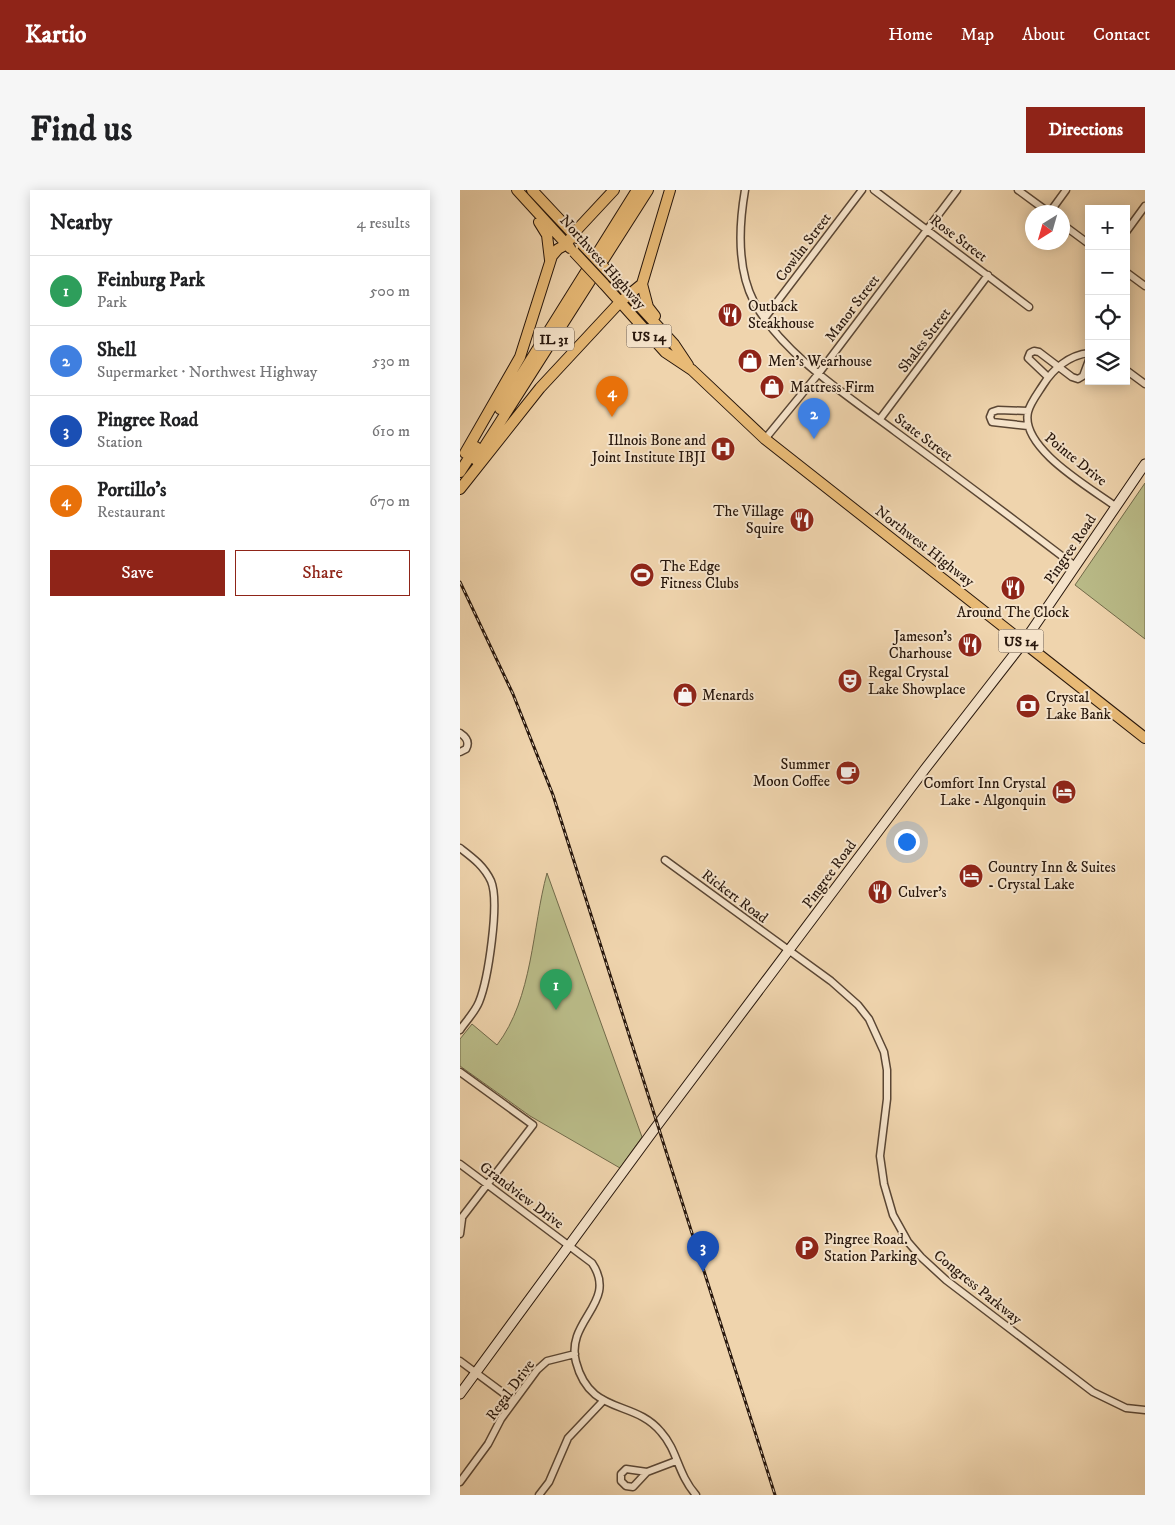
<!DOCTYPE html>
<meta charset="utf-8">
<style>
body{margin:0;font-family:"IM FELL DW Pica",serif;background:#f6f6f6;color:#202124}
.controls{position:absolute;right:15px;top:15px;display:grid;overflow:hidden;border-radius:0px;box-shadow:0 2px 12px #0003}
.controls button{width:45px;height:45px;display:grid;place-items:center;padding:0;border:0;border-bottom:1px solid #e0e0e0;background:#fff;color:#202124;font:25px sans-serif}
.compass{position:absolute;left:565px;top:15px;width:45px;height:45px;border-radius:50%;background:#fff;box-shadow:0 2px 12px #0003;rotate:217deg}
.you{position:absolute;left:446px;top:651px;width:18px;height:18px;margin:-12px;border:4px solid #fff;border-radius:50%;background:#1a73e8;box-shadow:0 0 0 8px #1a73e833}
.badge{display:grid;place-items:center;width:32px;height:32px;border-radius:50%;background:#8f2418;color:#fff;font-size:16px;font-weight:700}
.pin{position:absolute;translate:-50% -41px;filter:drop-shadow(0 1px 2px #0008)}
.pin::after{content:'';position:absolute;top:26px;width:18px;height:15px;background:inherit;clip-path:polygon(0 0,100% 0,50% 100%)}
.list{margin:0;padding:0;list-style:none}
h2{display:flex;justify-content:space-between;align-items:center;height:65px;margin:0;padding:0 20px;font-size:21px}
h2 small{font-size:16px;font-weight:400;color:#757577}
.list li{display:grid;grid-template-columns:32px 1fr auto;gap:15px;align-items:center;box-sizing:border-box;height:70px;padding:0 20px;border-top:1px solid #e0e0e0}
.list b{display:block;font-size:19px;white-space:nowrap}
.list p{margin:0;font-size:16px;white-space:nowrap;color:#757577}
.list em{font-size:16px;font-style:normal;color:#757577}
.actions{display:flex;gap:10px;padding:15px 20px}
.actions a{flex:1;padding:11px 0;border:1px solid #8f2418;border-radius:0px;text-align:center;font-size:18px;color:#8f2418}
.actions .main{background:#8f2418;color:#fff}
.icon{flex:none;width:28px;height:28px;fill:none;stroke:currentColor;stroke-width:2;stroke-linecap:round;stroke-linejoin:round}
.map{position:relative;flex:none;width:685px;height:1305px;overflow:hidden;border-radius:0px}
header{display:flex;align-items:center;gap:30px;box-sizing:border-box;height:70px;padding:0 25px;background:#8f2418;color:#fff}
header strong{font-size:24px}
nav{display:flex;gap:28px;margin-inline-start:auto;font-size:18px}
.intro{display:flex;align-items:center;justify-content:space-between;box-sizing:border-box;height:120px;padding:0 30px}
h1{margin:0;font-size:35px}
.button{padding:12px 22px;border-radius:0px;background:#8f2418;color:#fff;font-size:18px;font-weight:700}
main{display:flex;gap:30px;padding:0 30px}
aside{flex:1;background:#fff;border-radius:0px;box-shadow:0 2px 12px #0003}
.map>svg:first-child{display:block}
</style>
<header>
<strong>Kartio</strong>
<nav><a>Home</a><a>Map</a><a>About</a><a>Contact</a></nav>
</header>
<div class="intro"><h1>Find us</h1><a class="button">Directions</a></div>
<main>
<aside>
<h2>Nearby<small>4 results</small></h2>
<ul class="list">
<li><span class="badge" style="background:#2e9e5b">1</span><div><b>Feinburg Park</b><p>Park</p></div><em>500 m</em></li>
<li><span class="badge" style="background:#3f7fe0">2</span><div><b>Shell</b><p>Supermarket · Northwest Highway</p></div><em>530 m</em></li>
<li><span class="badge" style="background:#1a4fb4">3</span><div><b>Pingree Road</b><p>Station</p></div><em>610 m</em></li>
<li><span class="badge" style="background:#e8710a">4</span><div><b>Portillo's</b><p>Restaurant</p></div><em>670 m</em></li>
</ul>
<div class="actions"><a class="main">Save</a><a>Share</a></div>
</aside>
<div class="map">
<svg width="685" height="1305" viewBox="0 0 685 1305">
<rect width="100%" height="100%" fill="#efd4ad"/>
<filter id="stains"><feTurbulence type="fractalNoise" baseFrequency=".004" numOctaves="4"/><feColorMatrix values="0 0 0 0 .2 0 0 0 0 .09 0 0 0 0 .02 0 0 0 .5 -.17"/></filter>
<radialGradient id="worn" r=".72"><stop offset=".6" stop-color="#630" stop-opacity="0"/><stop offset="1" stop-color="#630" stop-opacity=".3"/></radialGradient>
<path fill="#babc89" stroke="#716a4a" d="M685 293V449L615 395Z
M87 683 182 947 160 978 70 926 0 876V849L12 834 37 855C73 808 72 738 87 683Z"/>
<g fill="none" stroke-linecap="round" stroke-linejoin="round">
<defs>
<path id="street" d="M285 0C279 35 277 79 294 112 323 165 388 206 436 242 496 286 556 331 615 376
M414 0 569 117
M558 0 588 22
M590 22 606 0
M602 34 629 54
M666 42 685 16
M666 82 685 96
M304 129 402 0
M629 163C609 165 593 179 583 195 578 203 570 213 568 222 560 258 629 297 655 316
M666 180 685 194
M588 187 568 168 570 163 574 161 579 162 612 187 618 189 623 186 629 170
M420 229 528 85
M568 236 532 232 530 227 532 222 538 220 568 221
M305 249 359 183 497 0
M0 543C6 547 10 552 6 559L0 562
M0 658C13 668 24 676 31 691 40 712 28 790 19 812 15 822 6 831 0 840
M205 670 371 791 398 815 409 829 424 862 427 880V909L420 966 424 994 433 1025 448 1052 461 1067 486 1090 633 1202 666 1218 685 1220
M0 882 73 935 0 1030
M0 974 132 1073C159 1113 105 1130 116 1172 130 1226 174 1209 201 1242 218 1261 217 1283 236 1305
M0 1044 2 1029
M0 1171 54 1211
M187 1282 166 1279 161 1284V1291L166 1296 173 1297 187 1282 216 1271
M0 1292 28 1254 41 1229 77 1180 87 1171 115 1164
M79 1305 89 1292 108 1248 143 1211"/>
<path id="secondary" d="M0 1204 196 937 465 579 563 453 685 274"/>
<path id="primary" d="M57 0 110 58
M72 0 117 48
M79 32 87 45 90 70
M152 86 214 154 228 175
M143 93 205 162 232 180 305 249 685 548
M182 94 188 117 195 126
M40 219 177 0
M5 263 60 167 92 66 98 59 107 54 113 44 154 0
M16 270 188 0
M0 282 16 257
M0 299 80 198 160 112 182 94 210 0"/>
</defs>
<use href="#street" stroke="#5a4634" stroke-width="9"/>
<use href="#secondary" stroke="#28170c" stroke-width="11"/>
<use href="#primary" stroke="#28170c" stroke-width="12"/>
<use href="#street" stroke="#f5e3ca" stroke-width="6"/>
<use href="#secondary" stroke="#f5e3ca" stroke-width="9"/>
<use href="#primary" stroke="#e8ba76" stroke-width="10"/>
<defs>
<path id="rail" d="M0 392 53 504 93 605 315 1305"/>
</defs>
<use href="#rail" stroke="#28170c" stroke-width="3"/>
<use href="#rail" stroke="#f5e3ca" stroke-width="1" stroke-dasharray="4" stroke-linecap="butt"/>
<defs>
<path id="primary-bridge" d="M122 54 152 86
M114 62 143 93"/>
</defs>
<use href="#primary-bridge" stroke="#28170c" stroke-width="12" stroke-linecap="butt"/>
<use href="#primary-bridge" stroke="#e8ba76" stroke-width="10"/>
</g>
<defs>
<symbol id="restaurant-disc" viewBox="-11 -11 22 22"><circle r="9.5" fill="#8f2418" stroke="#f5e3ca"/><path d="M-5-6h1v4h1v-4h1v4h1v-4h1v5L-1.5 .5V6h-2V.5L-5-1ZM5-6V6H3V1.5H1.5Q1.5-4 5-6Z" fill="#fff"/></symbol>
<symbol id="shop-disc" viewBox="-11 -11 22 22"><circle r="9.5" fill="#8f2418" stroke="#f5e3ca"/><path d="M-5-2.5h2.3a2.7 3.5 0 0 1 5.4 0H5L5.5 6h-11ZM-1.5-2.5h3a1.5 2.3 0 0 0-3 0Z" fill="#fff"/></symbol>
<symbol id="hospital-disc" viewBox="-11 -11 22 22"><circle r="9.5" fill="#8f2418" stroke="#f5e3ca"/><path d="M-5-5h3v3.5h4V-5h3V5h-3V1.5h-4V5h-3Z" fill="#fff"/></symbol>
<symbol id="stadium-disc" viewBox="-11 -11 22 22"><circle r="9.5" fill="#8f2418" stroke="#f5e3ca"/><path d="M0-5a6.5 5 0 1 0 0 10a6.5 5 0 1 0 0-10ZM-3.5-1.8h7v3.6h-7Z" fill="#fff"/></symbol>
<symbol id="theatre-disc" viewBox="-11 -11 22 22"><circle r="9.5" fill="#8f2418" stroke="#f5e3ca"/><path d="M-5-5.5Q0-4 5-5.5V0Q5 5 0 6Q-5 5-5 0ZM-3.3-2.5H-1v1.5H-3.3ZM1-2.5H3.3v1.5H1ZM-2.8 1Q0 5.5 2.8 1Z" fill="#fff"/></symbol>
<symbol id="bank-disc" viewBox="-11 -11 22 22"><circle r="9.5" fill="#8f2418" stroke="#f5e3ca"/><path d="M-6-4H6V4H-6ZM0-2.3a2.3 2.3 0 1 0 0 4.6a2.3 2.3 0 1 0 0-4.6Z" fill="#fff"/></symbol>
<symbol id="cafe-disc" viewBox="-11 -11 22 22"><circle r="9.5" fill="#8f2418" stroke="#f5e3ca"/><path d="M-5.5-4.5H6V0H3Q3 3.5 0 3.5H-2.5Q-5.5 3.5-5.5 0ZM3-3.2v2h1.7v-2ZM-6 4.5H4V6H-6Z" fill="#fff"/></symbol>
<symbol id="hotel-disc" viewBox="-11 -11 22 22"><circle r="9.5" fill="#8f2418" stroke="#f5e3ca"/><path d="M-6-4.5h1.5V1H6V5H4.5V3h-9V5H-6ZM-4 0a1.8 1.8 0 1 1 3.6 0ZM.5 0V-2.5h3Q6-2.5 6 0Z" fill="#fff"/></symbol>
<symbol id="parking-disc" viewBox="-11 -11 22 22"><circle r="9.5" fill="#8f2418" stroke="#f5e3ca"/><path d="M-3.5-5.5H1a3.5 3.5 0 0 1 0 7H-1V5.5H-3.5ZM-1-3.4V-.6H.8a1.4 1.4 0 0 0 0-2.8Z" fill="#fff"/></symbol>
</defs>
<g fill-rule="evenodd">
<use href="#restaurant-disc" x="256" y="111" width="28" height="28"/>
<use href="#shop-disc" x="276" y="157" width="28" height="28"/>
<use href="#shop-disc" x="298" y="183" width="28" height="28"/>
<use href="#hospital-disc" x="249" y="245" width="28" height="28"/>
<use href="#restaurant-disc" x="328" y="316" width="28" height="28"/>
<use href="#stadium-disc" x="168" y="371" width="28" height="28"/>
<use href="#restaurant-disc" x="539" y="384" width="28" height="28"/>
<use href="#restaurant-disc" x="496" y="441" width="28" height="28"/>
<use href="#theatre-disc" x="376" y="477" width="28" height="28"/>
<use href="#shop-disc" x="211" y="491" width="28" height="28"/>
<use href="#bank-disc" x="554" y="502" width="28" height="28"/>
<use href="#cafe-disc" x="374" y="569" width="28" height="28"/>
<use href="#hotel-disc" x="590" y="588" width="28" height="28"/>
<use href="#hotel-disc" x="497" y="672" width="28" height="28"/>
<use href="#restaurant-disc" x="406" y="688" width="28" height="28"/>
<use href="#parking-disc" x="333" y="1044" width="28" height="28"/>
</g>
<g text-anchor="middle" stroke-width="4" stroke-linejoin="round" paint-order="stroke">
<g fill="#f5e3ca" stroke="#665445" stroke-width="1">
<rect x="166.5" y="134.5" width="45" height="23" rx="4"/>
<rect x="74" y="137.5" width="40" height="23" rx="4"/>
<rect x="538.5" y="439.5" width="45" height="23" rx="4"/>
</g>
<g font-size="14" font-weight="bold" fill="#28170c">
<text x="189" y="151">US 14</text>
<text x="94" y="154">IL 31</text>
<text x="561" y="456">US 14</text>
</g>
<g font-size="15" fill="#28170c" stroke="#f5e3ca">
<text transform="translate(499 48) rotate(37)" y="5">Rose Street</text>
<text transform="translate(343 57) rotate(-53)" y="5">Cowlin Street</text>
<text transform="translate(143 72) rotate(48)" y="5">Northwest Highway</text>
<text transform="translate(392 118) rotate(-53)" y="5">Manor Street</text>
<text transform="translate(464 150) rotate(-53)" y="5">Shales Street</text>
<text transform="translate(464 247) rotate(37)" y="5">State Street</text>
<text transform="translate(616 269) rotate(39)" y="5">Pointe Drive</text>
<text transform="translate(465 356) rotate(38)" y="5">Northwest Highway</text>
<text transform="translate(610 359) rotate(-56)" y="5">Pingree Road</text>
<text transform="translate(369 684) rotate(-54)" y="5">Pingree Road</text>
<text transform="translate(275 706) rotate(37)" y="5">Rickert Road</text>
<text transform="translate(62 1005) rotate(37)" y="5">Grandview Drive</text>
<text transform="translate(518 1097) rotate(39)" y="5">Congress Parkway</text>
<text transform="translate(50 1200) rotate(-54)" y="5">Regal Drive</text>
</g>
<g font-size="15" fill="#28170c" stroke="#f5e3ca" text-anchor="start">
<text x="288" y="121">Outback<tspan x="288" dy="17">Steakhouse</tspan></text>
<text x="308" y="176">Men's Wearhouse</text>
<text x="330" y="202">Mattress Firm</text>
<text x="246" y="255" text-anchor="end">Illnois Bone and<tspan x="246" dy="17">Joint Institute IBJI</tspan></text>
<text x="324" y="326" text-anchor="end">The Village<tspan x="324" dy="17">Squire</tspan></text>
<text x="200" y="381">The Edge<tspan x="200" dy="17">Fitness Clubs</tspan></text>
<text x="553" y="427" text-anchor="middle">Around The Clock</text>
<text x="492" y="451" text-anchor="end">Jameson's<tspan x="492" dy="17">Charhouse</tspan></text>
<text x="408" y="487">Regal Crystal<tspan x="408" dy="17">Lake Showplace</tspan></text>
<text x="242" y="510">Menards</text>
<text x="586" y="512">Crystal<tspan x="586" dy="17">Lake Bank</tspan></text>
<text x="370" y="579" text-anchor="end">Summer<tspan x="370" dy="17">Moon Coffee</tspan></text>
<text x="586" y="598" text-anchor="end">Comfort Inn Crystal<tspan x="586" dy="17">Lake - Algonquin</tspan></text>
<text x="528" y="682">Country Inn &amp; Suites<tspan x="528" dy="17">- Crystal Lake</tspan></text>
<text x="438" y="707">Culver's</text>
<text x="364" y="1054">Pingree Road.<tspan x="364" dy="17">Station Parking</tspan></text>
</g>
</g>
<rect width="100%" height="100%" filter="url(#stains)"/>
<rect width="100%" height="100%" fill="url(#worn)"/>
</svg>
<div class="controls">
<button>+</button>
<button>−</button>
<button><svg class="icon" aria-label="locate" viewBox="0 0 24 24"><circle cx="12" cy="12" r="6"/><path d="M12 2v4M12 18v4M2 12h4M18 12h4"/></svg></button>
<button><svg class="icon" aria-label="layers" viewBox="0 0 24 24"><path d="M12 4l9 5-9 5-9-5zM3 14l9 5 9-5"/></svg></button>
</div>
<svg class="compass" viewBox="-18 -18 36 36"><path d="M0-13l5 13h-10z" fill="#e53935"/><path d="M0 13l5-13h-10z" fill="#757577"/></svg>
<div class="you"></div>
<div class="pin badge" style="left:96px;top:820px;background:#2e9e5b">1</div>
<div class="pin badge" style="left:354px;top:249px;background:#3f7fe0">2</div>
<div class="pin badge" style="left:243px;top:1082px;background:#1a4fb4">3</div>
<div class="pin badge" style="left:152px;top:227px;background:#e8710a">4</div>
</div>
</main>
